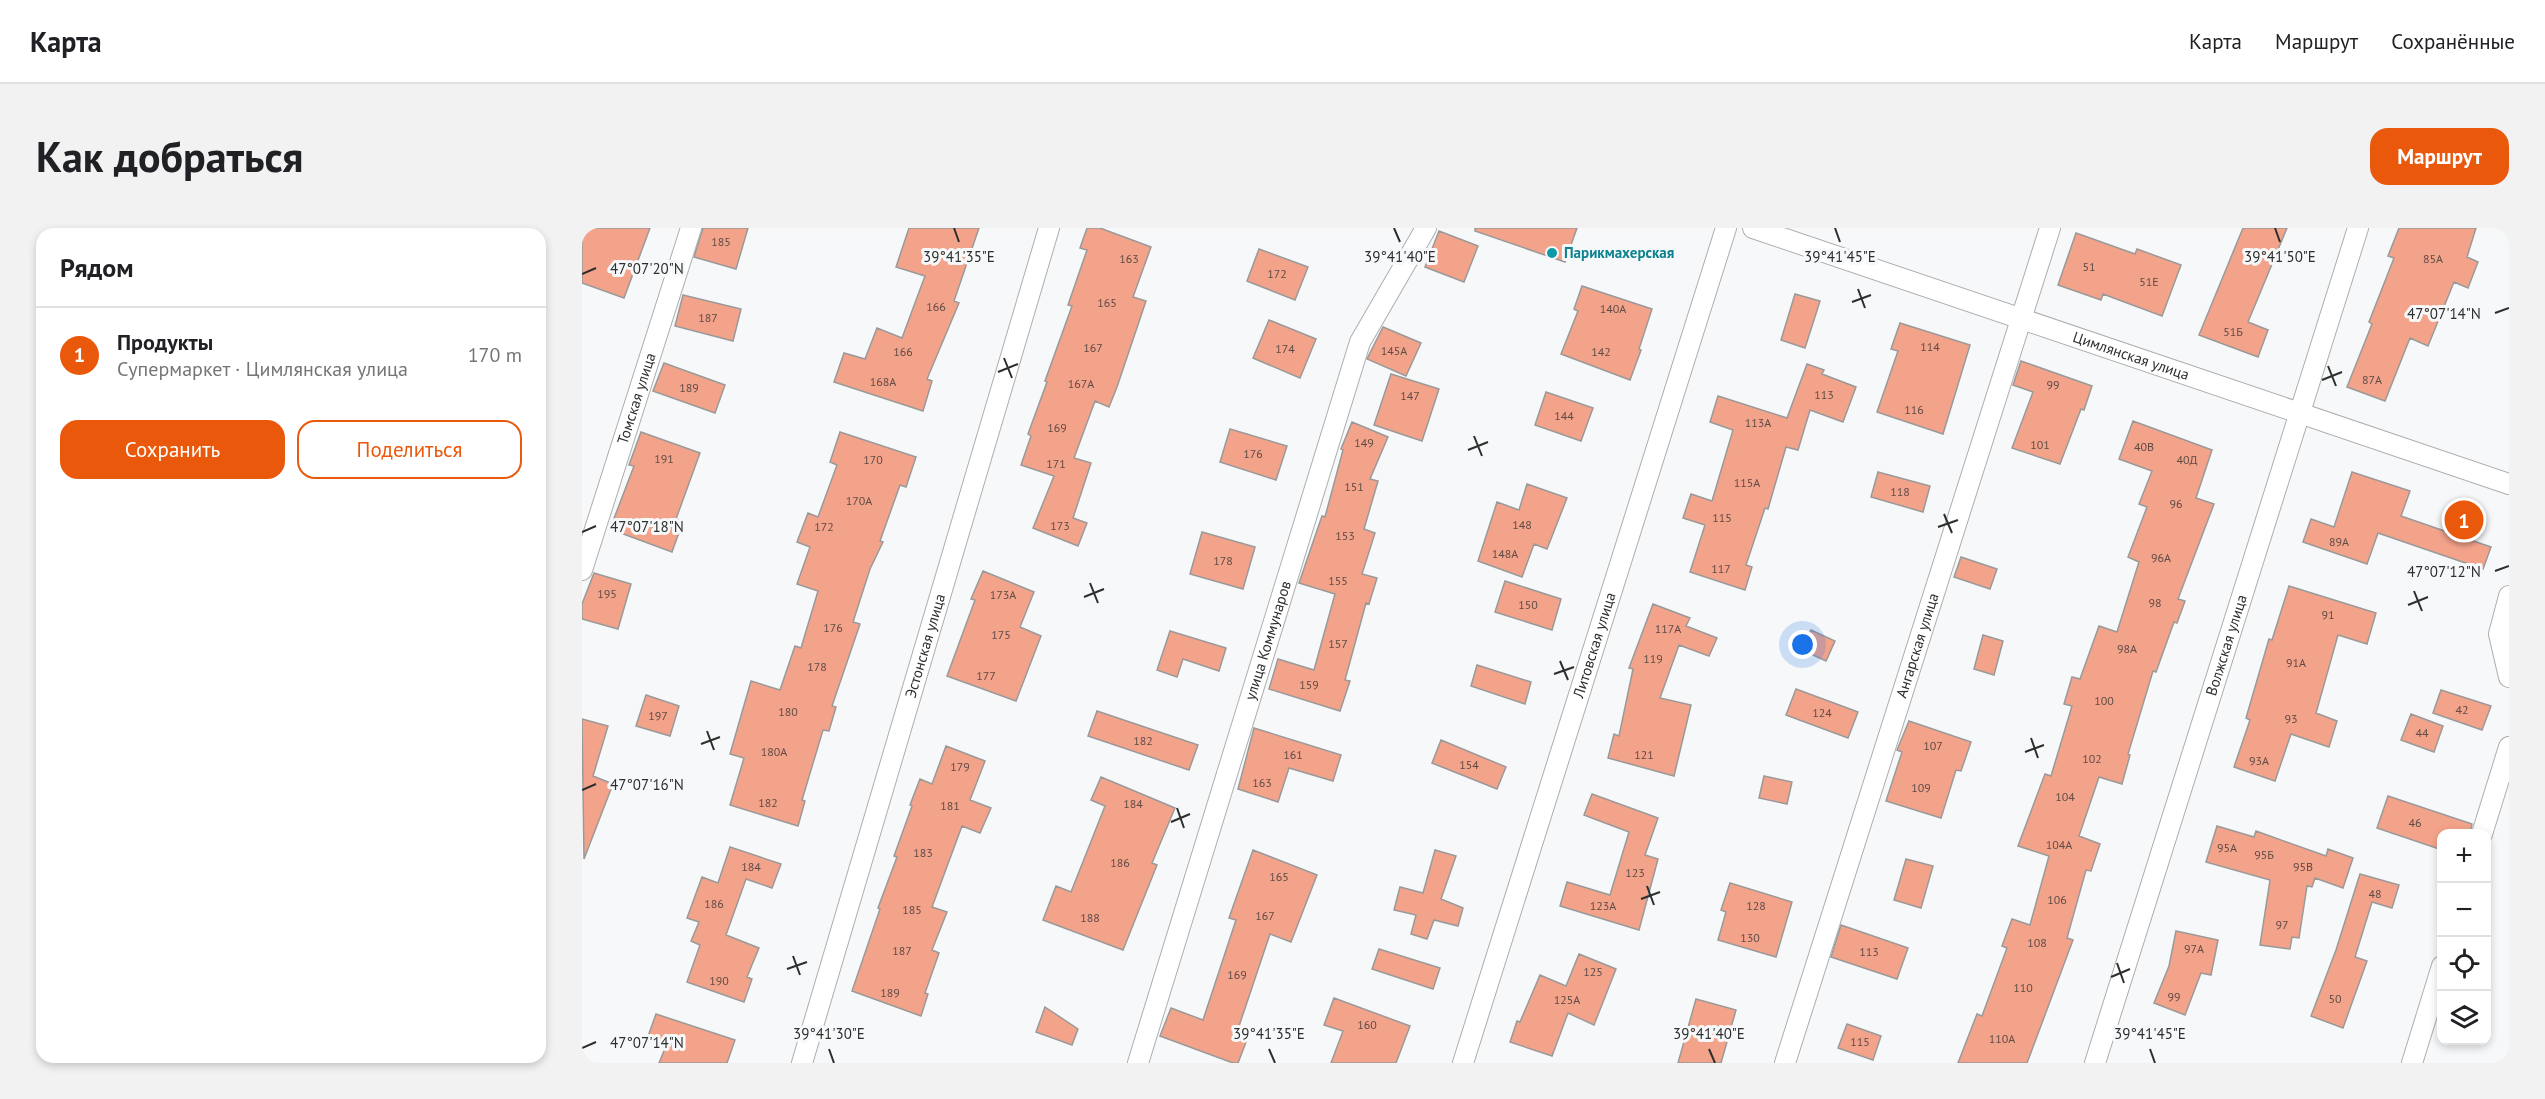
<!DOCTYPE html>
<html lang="ru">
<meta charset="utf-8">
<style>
body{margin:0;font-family:"PT Sans",sans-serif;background:#f2f2f2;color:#202124}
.controls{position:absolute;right:18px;bottom:18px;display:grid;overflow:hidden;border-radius:12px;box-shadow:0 3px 9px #0003}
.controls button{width:54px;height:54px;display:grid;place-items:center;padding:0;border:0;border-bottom:2px solid #e0e0e0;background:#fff;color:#202124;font:30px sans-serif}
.you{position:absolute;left:1221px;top:417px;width:21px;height:21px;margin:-15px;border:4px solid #fff;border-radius:50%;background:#1a73e8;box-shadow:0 0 0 9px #1a73e833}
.badge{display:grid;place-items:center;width:39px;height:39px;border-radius:50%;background:#ea580c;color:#fff;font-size:20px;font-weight:700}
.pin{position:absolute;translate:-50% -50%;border:3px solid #fff;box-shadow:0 2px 6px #0006}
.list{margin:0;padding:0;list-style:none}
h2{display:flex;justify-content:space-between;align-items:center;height:78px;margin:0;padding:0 24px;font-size:26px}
h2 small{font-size:20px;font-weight:400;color:#757577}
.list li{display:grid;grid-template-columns:39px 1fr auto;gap:18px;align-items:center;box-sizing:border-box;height:96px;padding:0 24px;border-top:2px solid #e0e0e0}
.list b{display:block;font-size:22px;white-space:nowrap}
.list p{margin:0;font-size:20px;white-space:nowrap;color:#757577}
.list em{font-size:20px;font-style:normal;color:#757577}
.actions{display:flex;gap:12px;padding:18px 24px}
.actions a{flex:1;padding:14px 0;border:2px solid #ea580c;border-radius:18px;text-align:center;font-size:21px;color:#ea580c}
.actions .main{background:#ea580c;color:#fff}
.icon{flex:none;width:33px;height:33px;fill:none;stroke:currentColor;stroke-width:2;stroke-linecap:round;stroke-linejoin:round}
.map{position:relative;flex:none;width:1927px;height:835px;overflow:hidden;border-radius:18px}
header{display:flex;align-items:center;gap:36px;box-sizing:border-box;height:84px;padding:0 30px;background:#fff;border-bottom:2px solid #e0e0e0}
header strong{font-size:28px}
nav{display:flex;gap:33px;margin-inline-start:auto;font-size:21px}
.intro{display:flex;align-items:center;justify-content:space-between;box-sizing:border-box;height:144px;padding:0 36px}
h1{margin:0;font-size:42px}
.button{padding:15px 27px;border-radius:18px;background:#ea580c;color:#fff;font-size:21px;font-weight:700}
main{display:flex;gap:36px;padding:0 36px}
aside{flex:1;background:#fff;border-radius:18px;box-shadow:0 3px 9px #0003}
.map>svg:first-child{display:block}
</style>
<header>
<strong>Карта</strong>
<nav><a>Карта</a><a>Маршрут</a><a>Сохранённые</a></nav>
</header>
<div class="intro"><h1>Как добраться</h1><a class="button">Маршрут</a></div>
<main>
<aside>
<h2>Рядом<small></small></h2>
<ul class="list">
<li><span class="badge">1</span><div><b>Продукты</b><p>Супермаркет · Цимлянская улица</p></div><em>170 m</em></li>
</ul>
<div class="actions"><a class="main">Сохранить</a><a>Поделиться</a></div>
</aside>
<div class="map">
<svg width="1927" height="835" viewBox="0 0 1927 835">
<rect width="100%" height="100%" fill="#f7f8f9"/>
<path fill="#f4a38b" stroke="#9a9999" stroke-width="1.5" d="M0 0H68L42 70 0 55Z
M121 0H166L154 41 112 29Z
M327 0H397L372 73 377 75 345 151 350 153 341 183 252 154 262 125 283 131 295 100 320 110 343 48 314 39Z
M505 0H518L569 19 551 69 564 73 535 159 527 179 513 173 492 230 509 235 491 290 505 295 496 318 451 300 472 248 439 237 449 208 446 206 465 154 463 153 490 78 486 77 505 22 498 20Z
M893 0H995L983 34 893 3Z
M1661 0H1705L1666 94 1686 102 1676 129 1617 107Z
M1817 0H1894L1885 29 1896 34 1886 60 1872 54 1846 118 1828 110 1803 173 1765 159 1790 96 1787 94 1812 30 1806 28Z
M857 3 896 18 882 54 843 39Z
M1494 5 1553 26 1555 21 1599 37 1580 88 1521 66 1519 72 1476 57Z
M677 21 726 39 713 72 665 53Z
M1000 58 1070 81 1057 121 1059 122 1048 152 979 126 996 83 992 81Z
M1213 66 1238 73 1223 120 1199 112Z
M101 67 159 81 151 113 93 98Z
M687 92 734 111 718 150 671 130Z
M1318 95 1388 117 1361 206 1295 184 1316 123 1309 121Z
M801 99 839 115 824 148 785 131Z
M1439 133 1510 158 1502 182 1499 181 1478 236 1430 220 1451 164 1431 157Z
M82 135 143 157 133 185 71 163Z
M1225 136 1242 142 1240 146 1274 159 1261 194 1228 182 1216 222 1204 219 1186 281 1183 280 1164 337 1170 339 1163 362 1108 344 1123 297 1101 290 1109 266 1130 273 1151 202 1128 194 1136 168 1205 190Z
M809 146 857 161 840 213 792 197Z
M964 164 1011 180 999 213 953 197Z
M1551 193 1630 222 1614 270 1632 276 1596 371 1603 373 1595 395 1592 394 1574 444 1571 443 1546 526 1548 527 1540 556 1517 549 1497 608 1518 616 1509 643 1504 642 1485 710 1491 712 1445 835H1376L1395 786 1400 788 1425 720 1420 718 1430 691 1448 697 1467 628 1436 618 1463 546 1469 548 1490 478 1482 476 1490 449 1498 451 1517 398 1535 404 1557 334 1546 329 1565 279 1557 276 1570 243 1537 231Z
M770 194 806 209 788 251 796 253 782 301 793 305 780 346 795 350 787 376 784 375 763 452 768 453 758 483 687 461 696 431 732 442 753 366 717 355 740 288 743 289 761 222 759 221Z
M648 201 705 218 694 252 638 234Z
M59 204 118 225 94 291 101 293 90 324 28 301 52 238 47 237Z
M258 204 334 229 324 259 318 257 298 313 301 314 288 341 271 394 278 396 250 478 254 479 247 503 241 502 220 572 223 573 216 598 148 577 162 530 148 526 169 453 198 462 213 418 219 420 236 363 215 356 228 319 215 314 226 285 236 289 255 237 248 234Z
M1296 244 1348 258 1341 284 1289 269Z
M1770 244 1828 263 1819 288 1909 319 1901 341 1796 305 1785 336 1721 314 1729 291 1752 299Z
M945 256 985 270 965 321 952 316 940 349 896 333 915 274 937 282Z
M620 304 673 319 661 361 608 346Z
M1379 329 1415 341 1408 361 1372 349Z
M401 343 452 364 438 399 459 408 434 473 365 448 393 372 389 371Z
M12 345 49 356 36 401 0 391V376Z
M923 353 979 371 970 402 913 384Z
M1707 358 1794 385 1785 416 1756 407 1734 485 1755 493 1747 519 1709 506 1693 553 1652 539 1668 492 1664 490 1687 411 1690 412Z
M1071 376 1108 390 1104 398 1135 410 1127 428 1097 417 1078 470 1109 477 1092 548 1026 530 1032 506 1037 508 1051 441 1047 440Z
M1229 402 1253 413 1244 433 1220 422Z
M588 403 644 420 637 443 601 431 595 449 575 442Z
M1401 407 1421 413 1412 447 1392 441Z
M895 437 949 454 943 476 889 458Z
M1214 461 1276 484 1266 510 1204 487Z
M1859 462 1909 478 1900 502 1851 485Z
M64 467 97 478 88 508 54 498Z
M515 483 616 517 607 542 506 508Z
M1829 486 1861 498 1852 524 1819 512Z
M0 491 26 498 11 548 31 556 2 631Z
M1327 493 1389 514 1379 543 1374 542 1359 590 1304 573 1320 524 1315 522Z
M672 500 759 527 751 553 707 540 696 574 656 561Z
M859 512 924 539 915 561 850 535Z
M364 518 403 533 388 572 409 580 398 605 380 598 350 679 365 684 350 722 357 725 343 765 346 766 339 788 270 763 298 681 296 680 315 629 312 628 330 578 328 577 338 551 350 556Z
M1182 548 1210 554 1205 576 1177 570Z
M519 549 593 580 570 635 575 637 541 722 461 692 474 658 489 664 523 578 509 572Z
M1010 566 1076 590 1063 627 1076 631 1057 702 978 678 985 654 1028 667 1047 604 1002 587Z
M1806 568 1890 596 1888 606H1860V622L1795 600Z
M1635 598 1672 609 1674 603 1744 628 1746 621 1771 630 1761 660 1733 650 1730 659 1725 658 1717 710 1710 709 1708 721 1678 717 1688 652 1624 634Z
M148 619 199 636 190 660 164 651 144 707 177 720 165 749 170 751 162 774 105 754 118 717 109 713 117 694 105 690 120 649 136 655Z
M671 622 735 647 709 714 688 706 655 804 666 809 656 835H651L578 808 589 780 621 792 654 692 647 690Z
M853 622 874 628 859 671 881 680 876 698 852 692 845 711 829 706 834 687 812 682 818 659 841 665Z
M1324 631 1351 638 1339 680 1312 672Z
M1778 646 1817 657 1810 680 1790 674 1773 729 1785 733 1761 800 1729 788 1754 722Z
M1148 655 1210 674 1194 729 1136 712 1144 684 1139 682Z
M1259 697 1326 720 1315 751 1249 729Z
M1594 703 1636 712 1629 747 1619 745 1603 787 1572 775 1587 738Z
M797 721 858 740 851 761 790 741Z
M997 726 1034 741 1012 797 986 785 970 828 928 814 935 793 938 794 958 747 984 758Z
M752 770 828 798 814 835H749L761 803 742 797Z
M1114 771 1154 782 1139 835H1096Z
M463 779 496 801 490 817 454 804Z
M74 786 153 812 145 835H77L84 818 65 811Z
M1265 796 1299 808 1291 832 1256 820Z"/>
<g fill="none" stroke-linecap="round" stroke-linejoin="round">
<defs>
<g id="minor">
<path id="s1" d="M1171 0 1927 256"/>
<path id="s2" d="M0 342 109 0"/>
<path d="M1927 368 1917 406 1927 449"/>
<path d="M1900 606 1927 519"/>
<path id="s3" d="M220 835 467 0"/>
<path id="s4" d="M556 835 778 114 844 0"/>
<path id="s5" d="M881 835 1144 0"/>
<path id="s6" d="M1203 835 1468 0"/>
<path id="s7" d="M1513 835 1776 0"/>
<path d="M1830 835 1860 738"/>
</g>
</defs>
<use href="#minor" stroke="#adaeaf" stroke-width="22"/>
<use href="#minor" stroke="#fff" stroke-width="20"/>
</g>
<path fill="none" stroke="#2d2e2e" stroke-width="2" d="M372 0 377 14M812 0 818 14M1253 0 1258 14M1693 0 1698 14M0 46 14 40M1276 61 1283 80M1270 74 1289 67M1913 85 1927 80M422 130 430 150M1746 138 1754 158M416 144 436 136M1740 152 1760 144M892 208 900 228M886 222 906 214M1362 286 1370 305M1356 299 1376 292M0 304 14 298M1913 343 1927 338M508 355 516 375M1832 363 1840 383M502 369 522 361M1826 377 1846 369M978 433 986 452M972 446 992 439M125 503 132 522M1449 510 1456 530M119 516 138 509M1443 524 1462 517M0 562 14 556M595 580 602 600M589 594 608 586M1065 658 1072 677M1059 671 1078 664M211 728 218 747M1535 735 1542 755M205 741 225 734M1529 749 1548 741M0 820 14 814M247 821 252 835M687 821 693 835M1127 821 1133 835M1568 821 1573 835"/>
<circle fill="#0f9aa8" stroke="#f7f8f9" stroke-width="2" cx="970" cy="25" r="6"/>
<g text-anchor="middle" stroke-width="6" stroke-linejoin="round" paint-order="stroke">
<g font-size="12" fill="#5f4b45">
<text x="139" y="18">185</text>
<text x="547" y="35">163</text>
<text x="1851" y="35">85А</text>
<text x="1507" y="43">51</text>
<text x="695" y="50">172</text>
<text x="1567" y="58">51Е</text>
<text x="525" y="79">165</text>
<text x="354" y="83">166</text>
<text x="1031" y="85">140А</text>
<text x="126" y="94">187</text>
<text x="1651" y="108">51Б</text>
<text x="1348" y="123">114</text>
<text x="511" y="124">167</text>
<text x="703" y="125">174</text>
<text x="812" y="127">145А</text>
<text x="321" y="128">166</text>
<text x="1019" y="128">142</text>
<text x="1790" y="156">87А</text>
<text x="301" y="158">168А</text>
<text x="499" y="160">167А</text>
<text x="1471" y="161">99</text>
<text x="107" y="164">189</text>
<text x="1242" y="171">113</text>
<text x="828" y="172">147</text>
<text x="1332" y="186">116</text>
<text x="982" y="192">144</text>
<text x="1176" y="199">113А</text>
<text x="475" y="204">169</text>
<text x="782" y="219">149</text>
<text x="1458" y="221">101</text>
<text x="1562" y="223">40В</text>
<text x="671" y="230">176</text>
<text x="82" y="235">191</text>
<text x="291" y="236">170</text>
<text x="1605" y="236">40Д</text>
<text x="474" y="240">171</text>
<text x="1165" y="259">115А</text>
<text x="772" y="263">151</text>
<text x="1318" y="268">118</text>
<text x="277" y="277">170А</text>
<text x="1594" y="280">96</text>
<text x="1140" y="294">115</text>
<text x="940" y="301">148</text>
<text x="478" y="302">173</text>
<text x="242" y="303">172</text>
<text x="763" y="312">153</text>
<text x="1757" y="318">89А</text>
<text x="923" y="330">148А</text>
<text x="1579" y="334">96А</text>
<text x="641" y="337">178</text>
<text x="1139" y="345">117</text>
<text x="756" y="357">155</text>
<text x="25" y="370">195</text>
<text x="421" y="371">173А</text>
<text x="1573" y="379">98</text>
<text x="946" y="381">150</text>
<text x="1746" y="391">91</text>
<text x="251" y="404">176</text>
<text x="1086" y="405">117А</text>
<text x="419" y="411">175</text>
<text x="756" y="420">157</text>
<text x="1545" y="425">98А</text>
<text x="1071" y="435">119</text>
<text x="1714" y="439">91А</text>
<text x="235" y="443">178</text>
<text x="404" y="452">177</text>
<text x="727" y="461">159</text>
<text x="1522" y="477">100</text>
<text x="1880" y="486">42</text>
<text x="206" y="488">180</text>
<text x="1240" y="489">124</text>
<text x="76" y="492">197</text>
<text x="1709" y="495">93</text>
<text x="1840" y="509">44</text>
<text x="561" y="517">182</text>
<text x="1351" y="522">107</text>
<text x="192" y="528">180А</text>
<text x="711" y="531">161</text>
<text x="1062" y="531">121</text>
<text x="1510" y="535">102</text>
<text x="1677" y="537">93А</text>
<text x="887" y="541">154</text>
<text x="378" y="543">179</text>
<text x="680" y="559">163</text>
<text x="1339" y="564">109</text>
<text x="1483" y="573">104</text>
<text x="186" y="579">182</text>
<text x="551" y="580">184</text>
<text x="368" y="582">181</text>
<text x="1833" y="599">46</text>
<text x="1477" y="621">104А</text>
<text x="1645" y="624">95А</text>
<text x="341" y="629">183</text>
<text x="1682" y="631">95Б</text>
<text x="538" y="639">186</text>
<text x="169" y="643">184</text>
<text x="1721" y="643">95В</text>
<text x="1053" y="649">123</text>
<text x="697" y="653">165</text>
<text x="1793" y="670">48</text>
<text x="1475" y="676">106</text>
<text x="132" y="680">186</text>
<text x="1021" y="682">123А</text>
<text x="1174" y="682">128</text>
<text x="330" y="686">185</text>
<text x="683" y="692">167</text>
<text x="508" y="694">188</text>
<text x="1700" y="701">97</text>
<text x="1168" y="714">130</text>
<text x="1455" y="719">108</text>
<text x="1612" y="725">97А</text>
<text x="320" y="727">187</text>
<text x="1287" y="728">113</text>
<text x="1011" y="748">125</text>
<text x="655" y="751">169</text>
<text x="137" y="757">190</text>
<text x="1441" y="764">110</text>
<text x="308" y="769">189</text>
<text x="1592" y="773">99</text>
<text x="1753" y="775">50</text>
<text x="985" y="776">125А</text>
<text x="785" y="801">160</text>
<text x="1420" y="815">110А</text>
<text x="1278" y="818">115</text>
</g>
<g font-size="15" font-weight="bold" fill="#0d838f" stroke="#f7f8f9" text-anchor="start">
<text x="982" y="30">Парикмахерская</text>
</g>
<g font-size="15" fill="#2d2e2e" stroke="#f7f8f9">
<text dy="5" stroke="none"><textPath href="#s1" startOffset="399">Цимлянская улица</textPath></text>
<text dy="5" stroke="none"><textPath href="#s2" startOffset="180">Томская улица</textPath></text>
<text dy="5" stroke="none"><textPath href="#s4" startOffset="442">улица Коммунаров</textPath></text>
<text dy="5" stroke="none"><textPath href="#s3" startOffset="435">Эстонская улица</textPath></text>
<text dy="5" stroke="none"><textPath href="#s5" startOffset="438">Литовская улица</textPath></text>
<text dy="5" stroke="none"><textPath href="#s7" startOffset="438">Волжская улица</textPath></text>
<text dy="5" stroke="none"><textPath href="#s6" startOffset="438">Ангарская улица</textPath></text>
</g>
</g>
<g font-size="15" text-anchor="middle" fill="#2d2e2e" stroke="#f7f8f9" stroke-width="6" stroke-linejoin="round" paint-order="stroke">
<text x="377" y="34">39°41'35"E</text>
<text x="818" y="34">39°41'40"E</text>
<text x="1258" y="34">39°41'45"E</text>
<text x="1698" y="34">39°41'50"E</text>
<text x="65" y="46">47°07'20"N</text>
<text x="1862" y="91">47°07'14"N</text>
<text x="65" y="304">47°07'18"N</text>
<text x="1862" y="349">47°07'12"N</text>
<text x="65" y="562">47°07'16"N</text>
<text x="247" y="811">39°41'30"E</text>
<text x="687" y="811">39°41'35"E</text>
<text x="1127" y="811">39°41'40"E</text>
<text x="1568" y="811">39°41'45"E</text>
<text x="65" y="820">47°07'14"N</text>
</g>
</svg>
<div class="controls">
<button>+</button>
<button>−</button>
<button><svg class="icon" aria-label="locate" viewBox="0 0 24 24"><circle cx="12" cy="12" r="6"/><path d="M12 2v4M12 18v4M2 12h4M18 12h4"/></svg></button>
<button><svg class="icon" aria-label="layers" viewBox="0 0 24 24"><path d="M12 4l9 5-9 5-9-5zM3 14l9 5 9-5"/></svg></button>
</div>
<div class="you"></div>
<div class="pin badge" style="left:1882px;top:292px">1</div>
</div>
</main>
